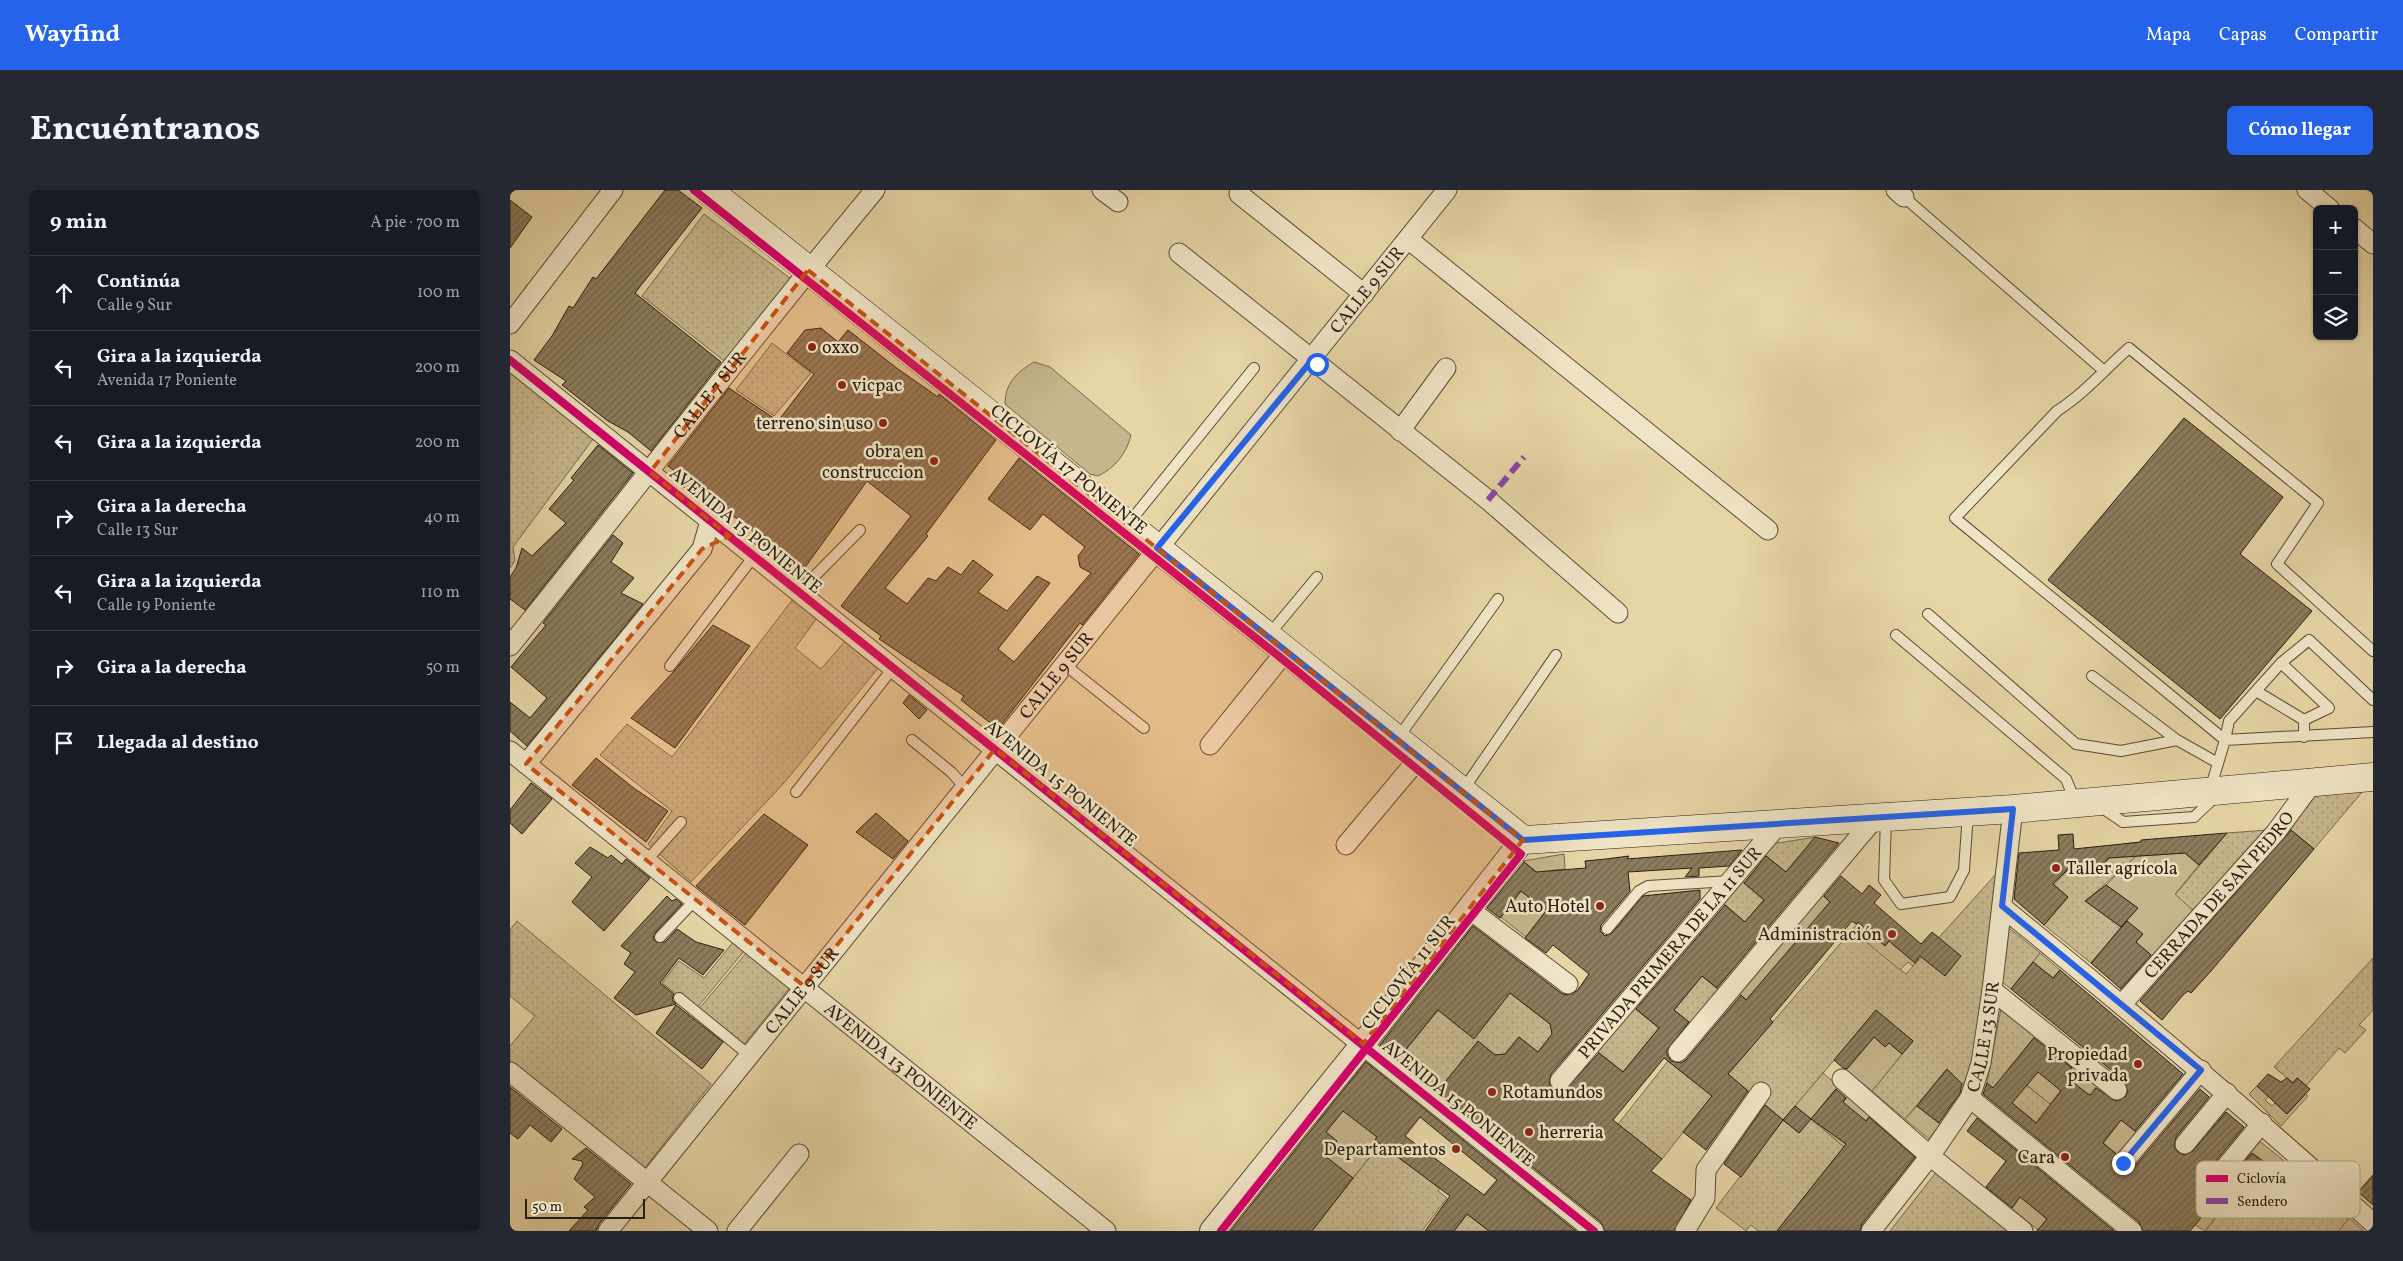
<!DOCTYPE html>
<html lang="es">
<meta charset="utf-8">
<style>
body{margin:0;font-family:Vollkorn,serif;background:#242831;color:#f1f3f6}
.controls{position:absolute;right:15px;top:15px;display:grid;overflow:hidden;border-radius:8px;box-shadow:0 1px 4px #0004}
.controls button{width:45px;height:45px;display:grid;place-items:center;padding:0;border:0;border-bottom:1px solid #363941;background:#171b24;color:#f1f3f6;font:25px sans-serif}
.scale{position:absolute;left:15px;bottom:12px;width:120px;box-sizing:border-box;padding-left:5px;border:2px solid #291e11;border-top:0;font-size:14px;line-height:18px;white-space:nowrap;color:#291e11;-webkit-text-stroke:4px #efe4c5;paint-order:stroke}
.stop{position:absolute;width:15px;height:15px;margin:-11px;border:4px solid #2563eb;border-radius:50%;background:#fff}
.stop.end{background:#2563eb;border-color:#fff;box-shadow:0 1px 5px #0008}
.list{margin:0;padding:0;list-style:none}
h2{display:flex;justify-content:space-between;align-items:center;height:65px;margin:0;padding:0 20px;font-size:21px}
h2 small{font-size:16px;font-weight:400;color:#9ea1a6}
.list li{display:grid;grid-template-columns:32px 1fr auto;gap:15px;align-items:center;box-sizing:border-box;height:75px;padding:0 20px;border-top:1px solid #363941}
.list b{display:block;font-size:19px;white-space:nowrap}
.list p{margin:0;font-size:16px;white-space:nowrap;color:#9ea1a6}
.list em{font-size:16px;font-style:normal;color:#9ea1a6}
.icon{flex:none;width:28px;height:28px;fill:none;stroke:currentColor;stroke-width:2;stroke-linecap:round;stroke-linejoin:round}
.map{position:relative;flex:none;width:1863px;height:1041px;overflow:hidden;border-radius:8px}
header{display:flex;align-items:center;gap:30px;box-sizing:border-box;height:70px;padding:0 25px;background:#2563eb;color:#fff}
header strong{font-size:24px}
nav{display:flex;gap:28px;margin-inline-start:auto;font-size:18px}
.intro{display:flex;align-items:center;justify-content:space-between;box-sizing:border-box;height:120px;padding:0 30px}
h1{margin:0;font-size:35px}
.button{padding:12px 22px;border-radius:8px;background:#2563eb;color:#fff;font-size:18px;font-weight:700}
main{display:flex;gap:30px;padding:0 30px}
aside{flex:1;background:#171b24;border-radius:8px;box-shadow:0 1px 4px #0004}
.map>svg:first-child{display:block}
</style>
<header>
<strong>Wayfind</strong>
<nav><a>Mapa</a><a>Capas</a><a>Compartir</a></nav>
</header>
<div class="intro"><h1>Encuéntranos</h1><a class="button">Cómo llegar</a></div>
<main>
<aside>
<h2>9 min<small>A pie · 700 m</small></h2>
<ul class="list">
<li><svg class="icon" aria-label="ahead" viewBox="0 0 24 24"><path d="M12 20V5M6 11l6-6 6 6"/></svg><div><b>Continúa</b><p>Calle 9 Sur</p></div><em>100 m</em></li>
<li><svg class="icon" aria-label="left" viewBox="0 0 24 24"><path d="M17 20v-9H6M10 6l-5 5 5 5"/></svg><div><b>Gira a la izquierda</b><p>Avenida 17 Poniente</p></div><em>200 m</em></li>
<li><svg class="icon" aria-label="left" viewBox="0 0 24 24"><path d="M17 20v-9H6M10 6l-5 5 5 5"/></svg><div><b>Gira a la izquierda</b></div><em>200 m</em></li>
<li><svg class="icon" aria-label="right" viewBox="0 0 24 24"><path d="M7 20v-9h11M14 6l5 5-5 5"/></svg><div><b>Gira a la derecha</b><p>Calle 13 Sur</p></div><em>40 m</em></li>
<li><svg class="icon" aria-label="left" viewBox="0 0 24 24"><path d="M17 20v-9H6M10 6l-5 5 5 5"/></svg><div><b>Gira a la izquierda</b><p>Calle 19 Poniente</p></div><em>110 m</em></li>
<li><svg class="icon" aria-label="right" viewBox="0 0 24 24"><path d="M7 20v-9h11M14 6l5 5-5 5"/></svg><div><b>Gira a la derecha</b></div><em>50 m</em></li>
<li><svg class="icon" aria-label="arrive" viewBox="0 0 24 24"><path d="M6 21V4h12l-3 4 3 4H6"/></svg><div><b>Llegada al destino</b></div></li>
</ul>
</aside>
<div class="map">
<svg width="1863" height="1041" viewBox="0 0 1863 1041">
<defs>
<pattern id="grass-dots" width="8" height="8" patternUnits="userSpaceOnUse" patternTransform="scale(1.25)"><rect width="8" height="8" fill="#c7b68d"/><path d="M2 2h.1M6 6h.1" fill="none" stroke="#ab9c79" stroke-width="1.8" stroke-linecap="round"/></pattern>
<pattern id="building-hatch" width="6" height="6" patternUnits="userSpaceOnUse" patternTransform="scale(1.25)"><rect width="6" height="6" fill="#8c7d5e"/><path d="M-1 1l2-2M0 6l6-6M5 7l2-2" fill="none" stroke="#72664c"/></pattern>
</defs>
<rect width="100%" height="100%" fill="#e7d5a6"/>
<filter id="stains"><feTurbulence type="fractalNoise" baseFrequency=".004" numOctaves="4"/><feColorMatrix values="0 0 0 0 .2 0 0 0 0 .09 0 0 0 0 .02 0 0 0 .5 -.17"/></filter>
<radialGradient id="worn" r=".72"><stop offset=".6" stop-color="#630" stop-opacity="0"/><stop offset="1" stop-color="#630" stop-opacity=".3"/></radialGradient>
<path fill="url(#grass-dots)" stroke="#786a4f" d="M194 24 284 91 218 174 132 106Z
M262 153 301 183 264 226 226 200Z
M0 174 83 249 3 357 5 371 0 378Z
M283 409 307 428 285 458 311 479 337 449 369 477 274 593 181 692 138 654 162 621 90 565 117 534 162 567Z
M1853 601 1804 659 1777 637 1804 606Z
M1758 640 1686 723 1665 705 1717 643Z
M1306 647 1276 682 1254 664 1261 654Z
M1631 652 1626 666 1576 711 1611 737 1581 773 1534 735 1558 707 1544 695 1567 670 1583 685 1613 654Z
M1486 684 1479 781 1457 899 1437 879 1395 929 1362 901 1403 851 1366 821 1273 930 1289 943 1301 929 1334 957 1267 1041H1248L1241 1035 1236 1041 1206 1018 1273 930 1218 884 1342 740 1396 784Z
M1232 691 1254 710 1235 732 1213 713Z
M7 731 201 894 134 979 0 872V856L25 826 0 806V740Z
M1499 738 1530 763 1501 799 1492 792Z
M224 751 235 760 186 819 152 793 169 771 194 788Z
M237 762 281 796 232 857 188 820Z
M1863 768V820L1849 835 1856 840 1835 863 1829 858 1796 896 1787 888 1783 893 1764 877Z
M978 786 1071 858 1060 871 1037 852 1028 862 1009 847 991 869 968 852 930 898 891 866 928 820 971 840 992 813 970 795Z
M1192 786 1210 801 1182 835 1164 820Z
M1492 813 1528 842 1498 880 1588 953 1574 971 1477 893Z
M1124 818 1149 838 1113 882 1088 862Z
M1158 871 1202 906 1152 969 1108 934Z
M870 954 930 998 928 1001 937 1008 912 1041H802Z
M1778 974 1839 1028 1829 1041H1695L1725 1003 1742 1017Z
M1427 981 1503 1041H1380Z
M957 1024 979 1041H944Z"/>
<path fill="#c7b68d" stroke="#786a4f" d="M524 172 540 177 621 245C617 263 605 278 588 286L580 284 495 214C495 193 507 182 524 172Z
M1675 663 1689 675 1665 704 1686 723 1645 769 1634 759 1603 747 1627 718 1596 695 1626 666Z
M1054 664 1055 679 1037 681 1038 691 1013 671Z
M1011 701 1036 721 1016 747 991 727Z
M1312 705 1320 712 1313 720 1315 722 1242 814 1228 803Z
M1363 714 1366 748 1375 756 1381 748 1386 752 1383 755 1388 759 1393 755 1409 768 1403 776 1398 772 1390 780 1342 740Z
M1530 763 1550 780 1543 788 1523 772Z
M1364 847 1375 857 1379 853 1392 864 1362 901 1336 880Z
M1548 857 1591 892 1568 916 1559 890 1540 914 1517 895Z
M1313 883 1328 896 1301 929 1285 916Z
M1783 893 1798 906 1771 936 1739 904 1747 896 1759 906 1755 910 1762 916 1765 913 1777 924 1794 905Z
M1339 905 1362 923 1356 931 1330 949 1336 954 1334 957 1312 938Z
M820 910 867 947 865 950 870 954 843 988 815 966 827 951 816 942 819 938 806 928Z
M1407 916 1430 934 1419 949 1395 929Z
M1611 930 1631 946 1613 969 1593 953Z
M1747 949 1778 974 1752 1005 1746 1000 1764 978 1742 963 1721 987 1731 996 1725 1003 1711 992Z
M1686 969 1701 981 1718 1011 1695 1041 1685 1035 1703 1013 1692 1004 1698 995 1678 979Z
M1523 991 1545 1019 1528 1040 1501 1018Z
M1839 1028 1854 1041H1829Z"/>
<path fill="url(#building-hatch)" stroke="#291e11" fill-rule="evenodd" d="M155 0H168L192 18 125 103 211 172 141 261 118 242 98 231 52 195 56 191 24 170 42 146 59 116 63 118 83 87 86 89Z
M0 10 22 27 0 58Z
M311 138 328 152 338 140 388 179 428 207 429 204 486 250 416 344 418 346 375 398 397 414 418 388 426 391 438 377 451 385 463 370 483 385 468 402 497 421 527 386 540 393 488 459 504 472 581 383 570 377 568 366 575 357 533 324 520 340 478 309 509 268 629 364 572 435 570 433 488 539 451 510 454 506 369 449 371 446 331 416 401 326 357 291 291 383 250 352 253 349 158 276 219 198 268 231 304 184 277 163 295 140Z
M1674 228 1773 307 1730 364 1802 421 1710 529 1538 390Z
M88 255 123 283 15 420 0 409V387L6 378 12 358 22 366 56 333 39 319 64 290 61 288Z
M103 345 113 353 101 372 124 388 111 403 133 414 17 556 0 541V512L20 528 37 508 1 477 36 435 33 433Z
M203 435 240 456 165 558 121 528 165 480Z
M399 505 417 520 409 529 393 513Z
M86 568 125 599 158 621 136 652 62 595Z
M21 593 42 609 12 644 0 633V620Z
M366 623 398 651 383 669 346 642Z
M254 624 298 655 235 735 186 696Z
M1781 640 1804 659 1701 781 1681 803 1678 801 1673 805 1652 830 1630 811Z
M1717 643 1689 675 1675 663 1599 668 1583 685 1567 670 1543 694 1558 707 1534 735 1504 709 1509 663 1549 660 1548 645 1563 644 1564 659 1631 652V650Z
M1305 647 1329 653 1207 798 1192 786 1164 820 1179 832 1157 860V865L1161 871 1171 873 1176 870 1231 805 1236 810 1320 712 1314 706 1331 686 1352 704 1359 695 1371 705 1364 713 1411 754 1422 742 1451 766 1435 786 1410 766 1405 773 1379 751 1375 756 1348 732 1346 734 1342 731 1260 829 1263 832 1218 884 1238 901 1196 960 1173 942 1202 906 1154 868 1103 930 1152 969 1141 981 1181 1010 1164 1041H1095L1091 1032 928 901 968 851 985 865 995 864 1009 847 1028 862 1042 844 1040 834 1000 803 964 849 928 820 888 869 870 855 963 736 1051 803 1057 805 1067 801 1079 784 1043 755 1036 763 1015 748 1036 721 1011 701 990 728 977 718 1014 672 1026 682 1076 678 1075 671 1096 669 1119 666 1117 669 1232 660 1219 676 1189 678V686L1175 687 1182 678 1118 682 1120 701 1091 735 1090 741 1095 746 1102 743 1133 706 1190 700V709L1041 884 1039 894 1048 902 1054 901 1089 863 1113 882 1149 838 1126 819 1215 715 1235 732 1254 710 1234 693 1256 666 1276 682Z
M80 657 98 668 101 665 112 674 116 669 140 688 94 741 62 712 82 687 65 673Z
M1596 695 1628 718 1611 737 1575 711Z
M157 706 162 711 166 709 172 714 145 743 143 748 146 752H155L167 739 186 752 214 760 193 785 169 768 150 793 164 804 162 810 166 814 126 825 104 808 125 782 114 774 121 763 111 756Z
M1617 731 1633 744 1626 752 1641 765 1611 799 1581 773Z
M1523 772 1543 788 1550 780 1673 884 1625 941 1611 930 1593 953 1606 964 1602 972 1606 982 1616 984 1622 980 1690 899 1699 907 1666 947 1664 957 1668 962 1674 965 1683 961 1716 922 1734 937 1700 978 1696 990 1697 997 1692 1004 1703 1013 1680 1041H1633L1629 1032 1473 904 1477 893 1483 898 1524 848 1562 878 1555 886 1578 904 1581 905 1586 898 1606 911 1615 907 1618 902 1614 892 1601 880 1501 799ZM1528 882 1551 901 1526 933 1502 913Z
M166 815 213 852 192 879 146 843Z
M1366 820 1403 851 1392 864 1379 853 1375 857 1364 847 1337 879 1333 878 1324 870Z
M856 872 1066 1041H979L957 1024 944 1041H915L940 1006 865 950 867 947 833 921 816 942 827 951 815 966 843 988 802 1041H720ZM910 927 987 990 974 1005 895 946Z
M1437 879 1452 894 1450 903 1429 933 1407 916Z
M1758 884 1771 892 1777 888 1783 893 1787 888 1800 899 1777 924 1747 896Z
M0 897 52 939 41 952 20 935 8 949 0 943Z
M1326 899 1336 908 1333 912 1356 931 1359 927 1405 967 1352 1034 1350 1041H1267L1336 954 1301 929Z
M1255 915 1273 930 1231 987 1214 974Z
M1285 916 1301 929 1289 943 1273 930Z
M1467 928 1604 1041H1527L1537 1029 1510 1007 1502 1018 1476 997 1496 971 1457 941Z
M76 958 121 994 89 1034 86 1041H59L78 1020 74 1017 85 1007 64 989 73 974 72 971 62 969Z
M1742 963 1763 980 1746 1000 1752 1005 1742 1017 1736 1013 1737 1006 1730 997 1731 996 1721 988Z
M1863 985V1015L1848 1002Z"/>
<g fill="none" stroke-linecap="round" stroke-linejoin="round">
<defs>
<path id="service" d="M1394 7 1593 180
M618 334 744 178
M289 402 350 340
M1418 424 1566 554 1611 561 1667 550 1708 573
M1386 445 1556 589 1561 601 1559 614
M758 446 807 387
M1863 461 1767 374 1808 313 1619 158C1595 179 1574 204 1547 221L1445 328 1715 550 1719 531 1771 473 1799 450 1863 510
M1771 473 1819 518 1794 530V547
M554 474 634 538
M160 476 244 366
M1582 486 1667 550
M1746 501 1794 530
M888 548 988 409
M402 550 441 582 455 597
M953 600 1046 465
M1700 600 1715 550 1863 542
M286 602 383 478
M1591 617 1613 632 1684 627 1704 608
M1376 628 1374 690 1391 714 1440 707 1454 680 1458 623
M137 670 171 632
M1097 739 1129 701 1138 696 1220 691
M150 747 186 709
M169 808 239 865"/>
<g id="minor">
<path d="M592 0 608 12"/>
<path d="M1386 0 1394 7"/>
<path d="M1797 0 1820 19"/>
<path d="M729 4 854 104"/>
<path d="M1844 38 1863 54"/>
<path d="M898 49 1258 340"/>
<path d="M669 63 978 310 1108 423"/>
<path d="M0 134 103 0"/>
<path d="M0 170 1084 1041"/>
<path d="M890 241 936 178"/>
<path id="s1" d="M0 456C122 305 240 150 365 0"/>
<path d="M700 555 776 461"/>
<path id="s2" d="M0 561 596 1041"/>
<path d="M16 574 192 359 200 331"/>
<path d="M836 655 909 568"/>
<path d="M1492 717C1618 819 1742 924 1863 1033"/>
<path d="M959 719 1058 794"/>
<path d="M1482 800 1607 900"/>
<path id="s3" d="M1612 814 1766 642 1803 592"/>
<path d="M1168 862 1365 628"/>
<path d="M0 882 198 1041"/>
<path d="M1332 889 1420 966 1513 1041"/>
<path id="s4" d="M1050 891 1269 634"/>
<path d="M1460 908 1622 1041"/>
<path d="M1675 954 1717 903"/>
<path d="M1613 973 1691 880"/>
<path d="M1726 1009 1707 993 1709 985 1752 933"/>
<path id="s5" d="M98 1041 937 0"/>
<path d="M227 1041 289 964"/>
<path d="M1175 1041 1195 1008 1196 980 1251 902"/>
<path id="s6" d="M1361 1041 1420 966 1460 908 1471 873 1482 800 1503 619"/>
</g>
<path id="tertiary" d="M702 1041 853 854 1013 650"/>
<path id="secondary" d="M198 0 1013 650 1503 619 1863 587"/>
</defs>
<use href="#service" stroke="#584c36" stroke-width="12"/>
<use href="#minor" stroke="#584c36" stroke-width="21"/>
<use href="#tertiary" stroke="#584c36" stroke-width="26"/>
<use href="#secondary" stroke="#291e11" stroke-width="29"/>
<use href="#service" stroke="#efe4c5" stroke-width="10"/>
<use href="#minor" stroke="#efe4c5" stroke-width="19"/>
<use href="#tertiary" stroke="#efe4c5" stroke-width="24"/>
<use href="#secondary" stroke="#efe4c5" stroke-width="28"/>
<path stroke="#8e44ad" stroke-width="6" stroke-dasharray="12 6" stroke-linecap="butt" d="M978 310 1014 267"/>
<defs>
<path id="cycleway" d="M184 0 771 468 1011 664 711 1041
M0 170 1084 1041"/>
</defs>
<use href="#cycleway" stroke="#efe4c5" stroke-width="11"/>
<use href="#cycleway" stroke="#d6006c" stroke-width="8"/>
</g>
<g fill="none" stroke-linecap="round" stroke-linejoin="round">
<path stroke="#2563eb" stroke-width="6" d="M807 174 802 170 647 358 1013 650 1503 619 1492 716 1691 880 1613 973"/>
</g>
<path fill="#cb500d" fill-opacity="0.2" stroke="#cb500d" stroke-width="4" stroke-dasharray="10 6" stroke-linejoin="round" d="M298 80 1013 650 853 854 485 559 294 796 16 574 192 359 219 346 140 282Z"/>
<g fill="#8f2418" stroke="#efe4c5" stroke-width="2">
<circle cx="302" cy="157" r="5"/>
<circle cx="332" cy="195" r="5"/>
<circle cx="373" cy="233" r="5"/>
<circle cx="424" cy="271" r="5"/>
<circle cx="1546" cy="678" r="5"/>
<circle cx="1090" cy="716" r="5"/>
<circle cx="1382" cy="744" r="5"/>
<circle cx="1628" cy="874" r="5"/>
<circle cx="982" cy="902" r="5"/>
<circle cx="1019" cy="942" r="5"/>
<circle cx="946" cy="959" r="5"/>
<circle cx="1555" cy="967" r="5"/>
</g>
<g text-anchor="middle" stroke-width="5" stroke-linejoin="round" paint-order="stroke">
<g font-size="18" fill="#291e11" stroke="#efe4c5">
<text dy="6" stroke="none"><textPath href="#s5" startOffset="1209">CALLE 9 SUR</textPath></text>
<text dy="6" stroke="none"><textPath href="#s1" startOffset="321">CALLE 7 SUR</textPath></text>
<text transform="translate(559 279) rotate(39)" y="6">CICLOVÍA 17 PONIENTE</text>
<text transform="translate(236 340) rotate(39)" y="6">AVENIDA 15 PONIENTE</text>
<text dy="6" stroke="none"><textPath href="#s5" startOffset="714">CALLE 9 SUR</textPath></text>
<text transform="translate(551 593) rotate(39)" y="6">AVENIDA 15 PONIENTE</text>
<text dy="6" stroke="none"><textPath href="#s3" startOffset="146">CERRADA DE SAN PEDRO</textPath></text>
<text dy="6" stroke="none"><textPath href="#s4" startOffset="169">PRIVADA PRIMERA DE LA 11 SUR</textPath></text>
<text transform="translate(898 782) rotate(-52)" y="6">CICLOVÍA 11 SUR</text>
<text dy="6" stroke="none"><textPath href="#s5" startOffset="309">CALLE 9 SUR</textPath></text>
<text dy="6" stroke="none"><textPath href="#s6" startOffset="229">CALLE 13 SUR</textPath></text>
<text dy="6" stroke="none"><textPath href="#s2" startOffset="502">AVENIDA 13 PONIENTE</textPath></text>
<text transform="translate(949 913) rotate(39)" y="6">AVENIDA 15 PONIENTE</text>
</g>
<g font-size="18" fill="#291e11" stroke="#efe4c5" text-anchor="end">
<text x="312" y="163" text-anchor="start">oxxo</text>
<text x="342" y="201" text-anchor="start">vicpac</text>
<text x="363" y="239">terreno sin uso</text>
<text x="414" y="267">obra en<tspan x="414" dy="21">construccion</tspan></text>
<text x="1556" y="684" text-anchor="start">Taller agrícola</text>
<text x="1080" y="722">Auto Hotel</text>
<text x="1372" y="750">Administración</text>
<text x="1618" y="870">Propiedad<tspan x="1618" dy="21">privada</tspan></text>
<text x="992" y="908" text-anchor="start">Rotamundos</text>
<text x="1029" y="948" text-anchor="start">herreria</text>
<text x="936" y="965">Departamentos</text>
<text x="1545" y="973">Cara</text>
</g>
</g>
<rect x="1686" y="971" width="164" height="57" rx="8" fill="#efe4c5" stroke="#b4a98f" stroke-width="1"/>
<rect x="1696" y="985" width="22" height="7" fill="#d6006c"/>
<rect x="1696" y="1008" width="22" height="6" fill="#8e44ad"/>
<g font-size="14" fill="#291e11">
<text x="1727" y="993">Ciclovía</text>
<text x="1727" y="1016">Sendero</text>
</g>
<rect width="100%" height="100%" filter="url(#stains)"/>
<rect width="100%" height="100%" fill="url(#worn)"/>
</svg>
<div class="controls">
<button>+</button>
<button>−</button>
<button><svg class="icon" aria-label="layers" viewBox="0 0 24 24"><path d="M12 4l9 5-9 5-9-5zM3 14l9 5 9-5"/></svg></button>
</div>
<div class="scale">50 m</div>
<div class="stop" style="left:807px;top:174px"></div>
<div class="stop end" style="left:1613px;top:973px"></div>
</div>
</main>
